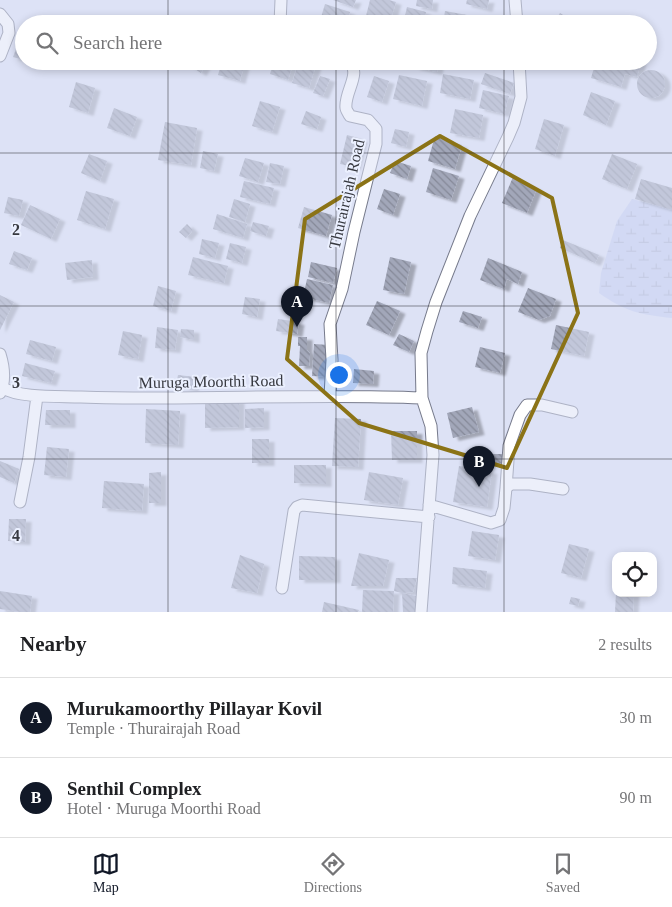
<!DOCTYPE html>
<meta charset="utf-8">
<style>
body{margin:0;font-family:"Times New Roman",serif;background:#f6f6f6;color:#202124}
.controls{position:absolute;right:15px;bottom:15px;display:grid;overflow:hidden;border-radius:10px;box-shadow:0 2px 8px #0003}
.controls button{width:45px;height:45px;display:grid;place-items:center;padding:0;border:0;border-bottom:1px solid #e0e0e0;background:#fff;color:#202124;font:25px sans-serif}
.you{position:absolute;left:338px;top:374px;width:18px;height:18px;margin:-12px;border:4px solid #fff;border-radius:50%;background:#1a73e8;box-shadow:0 0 0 8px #1a73e833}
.badge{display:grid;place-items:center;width:32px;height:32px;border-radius:50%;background:#111827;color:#fff;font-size:16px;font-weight:700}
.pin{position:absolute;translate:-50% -41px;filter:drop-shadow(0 1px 2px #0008)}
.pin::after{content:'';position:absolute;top:26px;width:18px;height:15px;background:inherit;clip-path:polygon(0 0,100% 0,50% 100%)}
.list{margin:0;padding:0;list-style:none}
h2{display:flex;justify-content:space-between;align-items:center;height:65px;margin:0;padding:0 20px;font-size:21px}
h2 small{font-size:16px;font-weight:400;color:#757577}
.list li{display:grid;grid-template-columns:32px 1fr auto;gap:15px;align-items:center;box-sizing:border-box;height:80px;padding:0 20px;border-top:1px solid #e0e0e0}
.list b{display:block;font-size:19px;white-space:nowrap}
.list p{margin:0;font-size:16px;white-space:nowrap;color:#757577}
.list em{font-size:16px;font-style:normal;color:#757577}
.icon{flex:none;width:28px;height:28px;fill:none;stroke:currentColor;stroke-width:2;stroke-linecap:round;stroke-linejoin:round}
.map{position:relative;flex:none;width:672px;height:612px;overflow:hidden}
.search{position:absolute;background:#fff;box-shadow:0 2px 8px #0003;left:15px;right:15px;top:15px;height:55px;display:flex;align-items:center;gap:12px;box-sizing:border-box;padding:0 18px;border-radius:28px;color:#757577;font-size:19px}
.sheet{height:225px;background:#fff}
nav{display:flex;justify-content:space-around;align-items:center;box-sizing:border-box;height:70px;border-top:1px solid #e0e0e0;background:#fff;font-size:14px;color:#757577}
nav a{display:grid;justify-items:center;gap:2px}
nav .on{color:#111827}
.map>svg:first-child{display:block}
</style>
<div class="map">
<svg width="672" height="612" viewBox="0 0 672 612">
<defs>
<pattern id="wetland-marsh" width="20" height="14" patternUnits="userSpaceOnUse" patternTransform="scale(1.25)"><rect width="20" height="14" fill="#c6cff1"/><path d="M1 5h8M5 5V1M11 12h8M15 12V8" fill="none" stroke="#abb2d0"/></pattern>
<pattern id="building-back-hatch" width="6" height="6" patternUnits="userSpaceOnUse" patternTransform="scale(1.25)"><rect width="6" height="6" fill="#a2a7b9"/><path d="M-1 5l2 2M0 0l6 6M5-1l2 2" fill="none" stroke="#858998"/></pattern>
<filter id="shadow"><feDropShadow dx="5.5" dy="3" stdDeviation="1" flood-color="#0004"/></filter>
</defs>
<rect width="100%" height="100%" fill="#dde2f5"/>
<path fill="url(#wetland-marsh)" d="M632 199 672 209V318C641 315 624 311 599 293L601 273 617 221Z"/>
<path fill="url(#building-back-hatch)" filter="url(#shadow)" d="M333 0H356L353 7Z
M370 0H389L396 2 390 22 366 16Z
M417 0H433L432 9 416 6Z
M467 0H489L487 9 466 4Z
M325 4 350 12 346 24H319Z
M407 7 426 12 423 24 404 20Z
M445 11 478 17 477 24H443Z
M560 13 577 24H553Z
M21 36 24 37V60L13 57Z
M188 61H208L201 73 187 64Z
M222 61 245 62 240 81 218 75Z
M274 61H294L288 80 270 74Z
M299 61H305L316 65 309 88 292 83Z
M416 61H439L437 72 414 67Z
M596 61H641L637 77 625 74 621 87 591 78Z
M637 84a14 14 0 1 1 28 0a14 14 0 1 1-28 0Z
M485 73 514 83 510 94 481 84Z
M443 74 474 80 470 99 440 93Z
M399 75 427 81 422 106 393 99Z
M320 76 330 79 323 96 313 93Z
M374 76 389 81 382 102 367 97Z
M76 82 95 88 88 113 69 107Z
M483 90 509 96 504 114 479 108Z
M591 92 615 101 606 125 583 115Z
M260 101 280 107 272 132 252 126Z
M114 108 137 117 130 136 107 128Z
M455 109 483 115 479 138 450 133Z
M306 111 321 117 317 129 301 124Z
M544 119 564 125 555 156 535 149Z
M165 122 197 128 191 165 158 160Z
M395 129 409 132 406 147 391 143Z
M347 135 362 139 355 167 340 164Z
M435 136 462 145 455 169 428 161Z
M203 151 218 154 214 171 200 168Z
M89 154 107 161 100 181 81 173Z
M612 154 637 164 627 189 602 179Z
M245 158 264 163 258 182 239 176Z
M395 161 411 166 407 179 390 173Z
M270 163 284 166 280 184 266 182Z
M433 168 459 176 451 200 426 192Z
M513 177 537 188 527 213 502 203Z
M641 179 672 188V210L635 199Z
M244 181 274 188 270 204 240 197Z
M384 189 400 194 393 215 377 209Z
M86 191 114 199 105 229 77 220Z
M8 197 23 200 19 216 4 213Z
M234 199 250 204 245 222 229 217Z
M30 205 60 219 51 239 21 225Z
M304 207 332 215 326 236 298 228Z
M217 214 247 224 243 238 213 229Z
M253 222 269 226 266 236 250 231Z
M187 224 193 230 186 238 179 232Z
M202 239 219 243 215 258 199 254Z
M563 240 599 255 595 263 560 248Z
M230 243 246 247 242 263 226 259Z
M14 251 32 258 27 270 9 264Z
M193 257 228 266 224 283 188 275Z
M390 257 411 262 404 294 383 290Z
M488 258 522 272 518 284 507 279 504 289 480 280Z
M92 260 93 277 67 280 65 263Z
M311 262 337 268 333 283 308 277Z
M307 279 333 285 329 303 303 297Z
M158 286 176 291 171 311 153 306Z
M528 288 556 299 550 316 539 320 518 312Z
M0 295 14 302 0 330Z
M245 297 260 299 257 317 242 314Z
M377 301 400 311 389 335 366 325Z
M463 311 482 317 478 328 459 322Z
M278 319 299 322 297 334 276 331Z
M556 325 589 332 584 356 551 349Z
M157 327 178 330 175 350 155 348Z
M181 329 194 330V340L180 337Z
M123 331 142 335 138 359 118 355Z
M399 334 414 341 409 352 393 345Z
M298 337H307V350L310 353 309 366H299L300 346H298Z
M30 340 56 347 52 361 26 354Z
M314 344 329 345 327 377 312 376Z
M480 347 505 353 500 373 475 367Z
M25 363 55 371 51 383 22 376Z
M354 369 374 371 373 384 353 383Z
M178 375 195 377 193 389 176 385Z
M205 400H239V427L205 428Z
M472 407 479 432 453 438 447 413Z
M264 408V427L245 428V409Z
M146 409 180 411 178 445 145 443Z
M46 410H70V425H45Z
M335 418 361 419 358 467 332 466Z
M391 431H417V460H392Z
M252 439H269V463H252Z
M47 447 69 449 66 477 44 475Z
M487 454H504V463H487Z
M0 461 19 469 14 483 0 477Z
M294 465H326V484L294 483Z
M459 466 492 471 487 507 453 502Z
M161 472V503H149V473Z
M369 472 403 478 398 505 364 500Z
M104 481 144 484 142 511 102 508Z
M9 519H26L25 542 8 541Z
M472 531 499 535 495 560 468 556Z
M569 544 589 549 581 578 561 573Z
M359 553 389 560 383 586H351Z
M240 555 264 564 257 593 231 588Z
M299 556 335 557V580H299Z
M453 567 487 571 485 588 452 584Z
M396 578H417L413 592 402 593 394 591Z
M363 590 394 591 393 612H362Z
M0 591 32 596 30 612H21L0 609Z
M402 593 416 596 417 612H403Z
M616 593H634L633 612H615Z
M571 597 580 599 578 606 569 604Z
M324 602 359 610 358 612H322Z"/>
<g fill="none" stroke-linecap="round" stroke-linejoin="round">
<defs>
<path id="minor" d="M515 0 517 24
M0 14 8 24 9 33 0 56
M280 24 281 0
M0 354C4 367 6 380 0 393
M3 388C19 398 60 396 81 397 194 401 308 393 422 398
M330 396 332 360 330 324 342 289 354 232 376 144V129L368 120 350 116C349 114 346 110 346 108 344 92 362 74 349 61
M506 488 509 446 520 415 527 405H542L572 412
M20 502 29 457 37 396
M429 505 491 523 500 520 504 508 506 488 511 484H530L563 489
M282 588 294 511 297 507 302 505 429 517
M421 612 433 455 431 426 422 398 421 353 427 331 436 302 470 216 508 137 514 123 521 97 519 61"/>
</defs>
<use href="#minor" stroke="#767a8b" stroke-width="13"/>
<use href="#minor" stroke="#fff" stroke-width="11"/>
</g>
<path d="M0 0H672V612H0ZM440 136 552 198 578 313 507 468 359 423 287 359 305 219Z" fill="#dde2f5" fill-opacity=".55" fill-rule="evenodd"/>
<path fill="none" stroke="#8b7316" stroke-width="4" stroke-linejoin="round" d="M440 136 552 198 578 313 507 468 359 423 287 359 305 219Z"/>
<path fill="none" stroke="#373940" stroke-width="1" stroke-opacity="0.55" d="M168 0V24M336 0V24M504 0V24M168 61V612M336 61V612M504 61V612M0 153H672M0 306H672M0 459H672"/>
<g text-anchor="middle" stroke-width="4" stroke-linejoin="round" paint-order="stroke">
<g font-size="16" fill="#373940" stroke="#ebf0ff">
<text transform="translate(346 194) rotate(-77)" y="6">Thurairajah Road</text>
<text transform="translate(211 381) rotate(-1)" y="6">Muruga Moorthi Road</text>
</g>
</g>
<g font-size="16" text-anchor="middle" font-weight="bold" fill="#373940" stroke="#ebf0ff" stroke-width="4" stroke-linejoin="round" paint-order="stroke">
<text x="16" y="235">2</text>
<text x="16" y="388">3</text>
<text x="16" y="541">4</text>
</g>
</svg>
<div class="controls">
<button><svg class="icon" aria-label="locate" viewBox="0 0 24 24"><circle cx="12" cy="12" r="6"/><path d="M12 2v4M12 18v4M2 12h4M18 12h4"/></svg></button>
</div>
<div class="you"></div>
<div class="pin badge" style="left:297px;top:327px">A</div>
<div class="pin badge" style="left:479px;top:487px">B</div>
<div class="search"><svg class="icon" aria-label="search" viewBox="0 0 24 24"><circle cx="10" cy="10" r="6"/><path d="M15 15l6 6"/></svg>Search here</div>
</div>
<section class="sheet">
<h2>Nearby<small>2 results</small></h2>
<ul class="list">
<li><span class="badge">A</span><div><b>Murukamoorthy Pillayar Kovil</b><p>Temple · Thurairajah Road</p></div><em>30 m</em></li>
<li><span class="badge">B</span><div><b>Senthil Complex</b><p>Hotel · Muruga Moorthi Road</p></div><em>90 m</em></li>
</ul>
</section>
<nav>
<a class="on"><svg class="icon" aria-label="map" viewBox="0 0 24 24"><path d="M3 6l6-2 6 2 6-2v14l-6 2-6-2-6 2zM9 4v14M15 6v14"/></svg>Map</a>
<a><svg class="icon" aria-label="directions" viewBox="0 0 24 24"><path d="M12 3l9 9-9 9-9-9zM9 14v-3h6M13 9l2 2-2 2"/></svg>Directions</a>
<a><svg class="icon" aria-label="saved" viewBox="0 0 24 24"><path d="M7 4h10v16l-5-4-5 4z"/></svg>Saved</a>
</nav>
